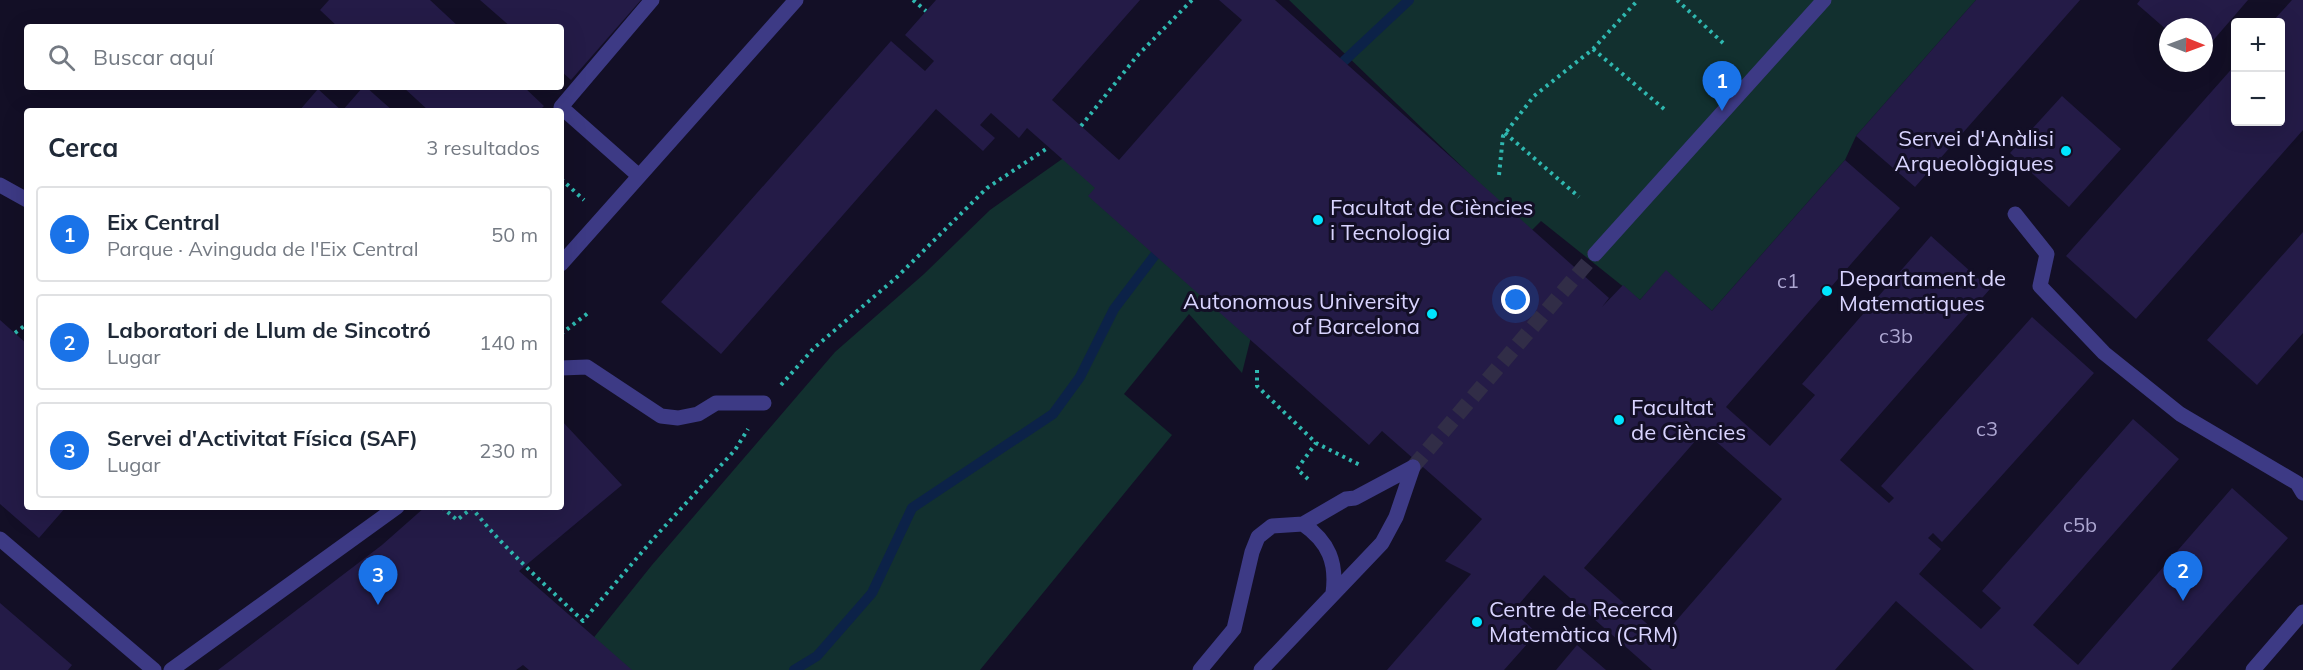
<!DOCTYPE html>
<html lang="es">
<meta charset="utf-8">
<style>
body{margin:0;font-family:Mulish,sans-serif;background:#f2f2f3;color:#1f2937}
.controls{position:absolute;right:18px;top:18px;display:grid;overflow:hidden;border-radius:6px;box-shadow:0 6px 24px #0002}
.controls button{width:54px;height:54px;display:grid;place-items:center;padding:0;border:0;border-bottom:2px solid #e0e1e3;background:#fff;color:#1f2937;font:30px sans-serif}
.compass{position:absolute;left:2159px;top:18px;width:54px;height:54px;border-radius:50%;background:#fff;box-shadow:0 6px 24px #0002;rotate:91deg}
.you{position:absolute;left:1516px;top:300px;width:21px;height:21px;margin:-15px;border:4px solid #fff;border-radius:50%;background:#1a73e8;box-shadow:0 0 0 9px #1a73e833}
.badge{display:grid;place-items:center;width:39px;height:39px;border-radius:50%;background:#1a73e8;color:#fff;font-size:20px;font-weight:700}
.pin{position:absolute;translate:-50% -50px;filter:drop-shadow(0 2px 3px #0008)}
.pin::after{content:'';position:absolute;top:32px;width:21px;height:18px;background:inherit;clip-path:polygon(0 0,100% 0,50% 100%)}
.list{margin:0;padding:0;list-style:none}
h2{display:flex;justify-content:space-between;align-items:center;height:78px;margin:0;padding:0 24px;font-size:26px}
h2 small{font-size:20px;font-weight:400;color:#747a83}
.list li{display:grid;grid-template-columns:39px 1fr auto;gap:18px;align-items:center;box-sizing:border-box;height:96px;margin:0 12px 12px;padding:0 12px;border:2px solid #e0e1e3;border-radius:6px}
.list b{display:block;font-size:22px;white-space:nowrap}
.list p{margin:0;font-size:20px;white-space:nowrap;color:#747a83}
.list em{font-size:20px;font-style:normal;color:#747a83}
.icon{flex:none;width:33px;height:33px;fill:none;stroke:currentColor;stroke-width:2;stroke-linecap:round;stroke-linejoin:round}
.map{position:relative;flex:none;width:2303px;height:670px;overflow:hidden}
.search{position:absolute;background:#fff;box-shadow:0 6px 24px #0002;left:24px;top:24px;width:540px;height:66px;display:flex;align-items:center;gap:15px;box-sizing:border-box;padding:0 21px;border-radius:6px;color:#747a83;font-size:22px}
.panel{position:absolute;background:#fff;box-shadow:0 6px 24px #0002;left:24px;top:108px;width:540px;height:402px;border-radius:6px}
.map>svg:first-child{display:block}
</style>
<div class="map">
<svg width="2303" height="670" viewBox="0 0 2303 670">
<rect width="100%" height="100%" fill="#130f26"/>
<path fill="#12302f" d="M1289 0H1976L1856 136 1845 160 1712 311 1666 271 1640 300 1541 221 1530 232Z
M1072 152 1253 329 1242 373 1189 314 1124 394 1172 435 980 670H614L587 646 652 565 835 352 924 274 990 210Z"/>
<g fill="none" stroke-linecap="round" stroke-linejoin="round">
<path stroke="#0c2248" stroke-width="10" d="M1344 61 1409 0
M794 670 817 656 872 593 912 508 1053 414 1080 377 1114 309 1155 255"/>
</g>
<path fill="#241b47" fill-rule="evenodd" d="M329 0H430L459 27H338L320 10Z
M480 0H641L571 80 561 71V27H511Z
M936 0H1140L1052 100 1119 160 1242 20 1219 0H1275L1609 298 1602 307 1623 285 1640 300 1666 270 1712 311 1845 160 1900 208 1726 407 1770 446 1815 395 1802 384 1931 236 1990 289 1840 460 1889 503 1894 498 1881 486 2032 317 2094 373 1942 542 1933 533 1928 538 1941 549 1919 574 1981 629 2001 608 1982 591 2133 419 2179 459 2033 625 2078 665 2232 488 2288 538 2171 670H1974L1896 601 1835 670H1652L1544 575 1513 611 1537 633 1504 670H1387L1471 574 1445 561 1482 519 1382 431 1369 445 1088 196 1095 188 1027 128 1019 138 991 113 980 125 995 138 983 151 936 109 721 354 661 302 891 41 925 71 934 61 905 35ZM1704 431 1782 499 1662 637 1584 568Z
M1976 0H2080L1915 187 1856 136Z
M2140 0H2248L2204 51V27H2168V31L2137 4Z
M2292 0H2303V130L2136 319 2066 256 2236 64V122H2280V22H2272Z
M363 87H366L393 111H299L318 89 342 111Z
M403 87H524L544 106 539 111H429Z
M2062 96 2121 149 2069 207 2010 153Z
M2303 232V333L2257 385 2207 340Z
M0 320 27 344V507H66L39 538 0 504Z
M561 420 622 485 519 571 632 670H529L523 665 516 670H218L382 545 425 507H561Z
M0 603 72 665 68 670H0Z
M1577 645 1606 670H1556Z"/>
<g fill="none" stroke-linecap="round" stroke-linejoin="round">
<path stroke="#312d47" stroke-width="15" stroke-dasharray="15 8" stroke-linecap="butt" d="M1413 467 1595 254"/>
<path stroke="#2fb8b0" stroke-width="4" stroke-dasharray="3 4.5" stroke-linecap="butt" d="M913 0 926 11
M1677 0 1723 43
M1593 49 1664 109
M1081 126 1137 56 1192 0
M1505 133 1579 197
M1499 175 1503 136 1534 96 1593 49 1638 0
M561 179 584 200
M15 333 27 324
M561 334 588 313
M1257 370V386L1316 443 1362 466
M781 385 814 348 897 277 987 188 1049 147
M1308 479 1297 469 1316 443
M442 507 457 520 472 508C505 550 545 584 583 621L654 538 735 450 748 429"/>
<path stroke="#3d3a85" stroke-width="15" d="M639 176 561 107 652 0
M0 185 27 200
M2015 214 2047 254 2040 286 2104 353 2180 414 2297 483 2303 493
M1595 254 1824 0
M561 264 796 0
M561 368 587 367 661 416 678 418 698 414 716 403H764
M1303 524C1329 542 1337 563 1333 593
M0 539 154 670
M171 670 397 507
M1200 670 1234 629 1252 552 1258 537 1272 526 1303 524 1346 499 1355 498 1413 467
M1261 670 1382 543 1396 517 1413 467
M2253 670 2303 612"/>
</g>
<g fill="#00e5ff" stroke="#130f26" stroke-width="2">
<circle cx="2066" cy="151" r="6"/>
<circle cx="1318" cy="220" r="6"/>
<circle cx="1827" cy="291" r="6"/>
<circle cx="1432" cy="314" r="6"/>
<circle cx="1619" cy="420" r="6"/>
<circle cx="1477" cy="622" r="6"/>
</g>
<g text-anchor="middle" stroke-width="6" stroke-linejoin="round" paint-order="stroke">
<g font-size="20" fill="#aca6d1">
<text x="1788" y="288">c1</text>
<text x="1896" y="343">c3b</text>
<text x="1987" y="436">c3</text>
<text x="2080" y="532">c5b</text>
</g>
<g font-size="22" fill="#d9d4ff" stroke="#130f26" text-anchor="start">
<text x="2054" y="146" text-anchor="end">Servei d'Anàlisi<tspan x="2054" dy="25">Arqueològiques</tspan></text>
<text x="1330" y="215">Facultat de Ciències<tspan x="1330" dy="25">i Tecnologia</tspan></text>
<text x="1839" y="286">Departament de<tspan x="1839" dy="25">Matematiques</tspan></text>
<text x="1420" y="309" text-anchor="end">Autonomous University<tspan x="1420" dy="25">of Barcelona</tspan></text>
<text x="1631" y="415">Facultat<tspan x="1631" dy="25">de Ciències</tspan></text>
<text x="1489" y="617">Centre de Recerca<tspan x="1489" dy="25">Matemàtica (CRM)</tspan></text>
</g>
</g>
</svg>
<div class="controls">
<button>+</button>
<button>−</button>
</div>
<svg class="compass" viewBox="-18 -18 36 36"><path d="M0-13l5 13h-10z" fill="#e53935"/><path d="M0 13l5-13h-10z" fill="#747a83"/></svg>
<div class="you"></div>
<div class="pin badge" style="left:1722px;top:111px">1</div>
<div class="pin badge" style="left:2183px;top:601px">2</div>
<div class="pin badge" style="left:378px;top:605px">3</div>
<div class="search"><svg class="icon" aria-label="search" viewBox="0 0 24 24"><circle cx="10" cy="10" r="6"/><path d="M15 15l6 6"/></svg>Buscar aquí</div>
<section class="panel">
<h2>Cerca<small>3 resultados</small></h2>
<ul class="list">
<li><span class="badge">1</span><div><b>Eix Central</b><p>Parque · Avinguda de l'Eix Central</p></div><em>50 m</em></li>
<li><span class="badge">2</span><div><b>Laboratori de Llum de Sincotró</b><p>Lugar</p></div><em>140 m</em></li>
<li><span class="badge">3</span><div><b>Servei d'Activitat Física (SAF)</b><p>Lugar</p></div><em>230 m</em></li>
</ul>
</section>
</div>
